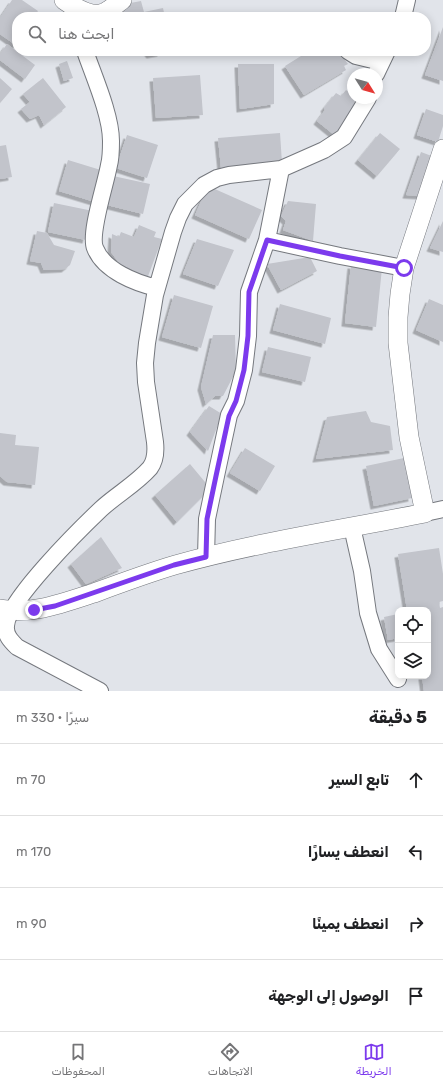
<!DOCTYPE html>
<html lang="ar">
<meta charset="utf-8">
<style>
body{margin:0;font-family:Rubik,"Noto Naskh Arabic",sans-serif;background:#f2f2f2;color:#202124;direction:rtl}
.controls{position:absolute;right:12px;bottom:12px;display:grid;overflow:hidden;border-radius:8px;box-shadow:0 2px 10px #0003}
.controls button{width:36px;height:36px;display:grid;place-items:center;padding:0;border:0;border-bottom:1px solid #e0e0e0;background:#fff;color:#202124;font:20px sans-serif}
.compass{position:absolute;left:347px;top:68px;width:36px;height:36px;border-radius:50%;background:#fff;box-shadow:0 2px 10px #0003;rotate:127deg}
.stop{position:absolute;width:12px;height:12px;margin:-9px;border:3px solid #7c3aed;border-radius:50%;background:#fff}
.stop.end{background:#7c3aed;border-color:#fff;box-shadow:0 1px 4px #0008}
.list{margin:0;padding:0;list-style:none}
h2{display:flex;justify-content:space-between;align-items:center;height:52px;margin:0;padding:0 16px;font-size:17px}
h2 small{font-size:13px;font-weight:400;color:#757577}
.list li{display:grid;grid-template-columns:26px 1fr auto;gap:12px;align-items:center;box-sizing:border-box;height:72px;padding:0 16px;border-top:1px solid #e0e0e0}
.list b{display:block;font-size:15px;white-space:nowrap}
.list em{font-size:13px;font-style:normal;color:#757577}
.icon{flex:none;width:22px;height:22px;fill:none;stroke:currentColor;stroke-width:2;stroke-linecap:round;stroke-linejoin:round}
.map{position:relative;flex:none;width:443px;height:691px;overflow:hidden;direction:ltr}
.search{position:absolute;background:#fff;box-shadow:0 2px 10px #0003;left:12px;right:12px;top:12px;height:44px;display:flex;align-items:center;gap:10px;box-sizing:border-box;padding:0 14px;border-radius:16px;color:#757577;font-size:15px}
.sheet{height:340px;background:#fff}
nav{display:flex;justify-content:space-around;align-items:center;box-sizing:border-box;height:56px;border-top:1px solid #e0e0e0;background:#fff;font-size:11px;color:#757577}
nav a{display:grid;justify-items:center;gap:2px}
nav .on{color:#7c3aed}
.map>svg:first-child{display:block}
</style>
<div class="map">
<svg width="443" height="691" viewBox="0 0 443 691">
<defs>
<filter id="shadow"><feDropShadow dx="-3.5" dy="3.5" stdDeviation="0" flood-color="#0004"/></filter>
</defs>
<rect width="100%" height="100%" fill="#e1e4ea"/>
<path fill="#c2c4cb" filter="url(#shadow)" d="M12 0H22L38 11 34 17H17V46L0 34V18Z
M141 1 144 12 163 8 165 17H122L120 5Z
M443 27V81L425 75Z
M7 44 35 65 25 79 0 60V54Z
M147 51H161V53L150 55Z
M309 51H338L348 64 344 66 346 70 304 95 285 66Z
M67 61 73 78 64 81 59 64Z
M238 64H274V104L240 109Z
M200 75 203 115 156 118 153 78Z
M0 78 12 89 0 103Z
M43 78 66 107 44 125 39 115 30 119 21 109 30 102 23 94Z
M346 90 353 95V98H356L362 102 338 138 317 121 325 110 324 108 336 93 341 96Z
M426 109 443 115V126L438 142 417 135Z
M280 133 282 163 221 168 218 138Z
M380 133 400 149 377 176 358 160Z
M127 135 158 145 147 178 116 168Z
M6 145 12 177 0 179V146Z
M421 152 437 158 423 196 406 195Z
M68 160 104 171 95 202 59 191Z
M113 176 150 184 143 214 107 205Z
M208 186 262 210 249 239 195 215Z
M288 201 316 204 313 241 283 230 286 221 281 216Z
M54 203 93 211 86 240 48 232Z
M443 221V252L430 248Z
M139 225 156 232 154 237 162 239 147 279 126 272 111 252 112 234 119 237 121 232 134 237Z
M37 231 47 233 54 245 75 251 70 265 65 269 44 270 41 263 30 261Z
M197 239 234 250 218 286 183 274Z
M310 257 317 271 281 290 267 264Z
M351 265 382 268 376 327 345 323Z
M174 295 213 306 201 348 162 337Z
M429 299 443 305V342L416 330Z
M280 304 331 318 325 344 273 330Z
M213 335H235L236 371 223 396H215L206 404 201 387Z
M268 347 311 357 305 382 262 372Z
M209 406 222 414 208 451 190 432Z
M366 411 371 422 390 426 393 450 316 459 327 417Z
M0 433 16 435 15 445 39 447 35 485 7 482 0 476Z
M245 448 275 466 260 491 230 473Z
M404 458 412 498 374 506 366 466Z
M190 464 205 482 208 491 177 522 155 495Z
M101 537 122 568 86 584 71 564Z
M439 548 443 574V601L439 602 440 608 443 607V691H424L422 676H428V610H407L398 554Z
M398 614V638L388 640 384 617Z"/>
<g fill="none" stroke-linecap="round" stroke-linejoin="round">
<defs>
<path id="minor" d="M403 17 407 0
M85 51C94 77 111 115 111 141 111 149 111 158 109 165 106 183 89 233 95 248 104 271 136 283 157 288
M348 51 356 56 381 62
M376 74 387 51
M267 240 281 169
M425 513 443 509
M352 527 362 571 368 613 379 649 398 679
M206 557 207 519 216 476 229 415 236 401 244 370 248 336 249 292 267 240 340 256 404 268
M100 691 17 647C11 641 5 635 6 626 7 601 81 528 101 509 116 495 136 484 150 468 156 460 156 451 155 442L146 382 145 363 147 343 155 295 173 232 178 218 185 204 204 185 217 178 229 175 281 169 324 150 344 137 368 98"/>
<path id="tertiary" d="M64 0C74 7 90 18 103 13 110 11 116 4 122 0
M0 609C33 615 63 603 94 593 121 583 148 573 175 565 257 542 341 530 425 513L409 437 398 343V317L400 294 404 268 443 149"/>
</defs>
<use href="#minor" stroke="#75787e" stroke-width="18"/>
<use href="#tertiary" stroke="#75787e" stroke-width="20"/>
<use href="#minor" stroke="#fff" stroke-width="16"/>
<use href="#tertiary" stroke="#fff" stroke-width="19"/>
</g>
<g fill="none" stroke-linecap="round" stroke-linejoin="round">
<path stroke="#7c3aed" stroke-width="5" d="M34 610 55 606 174 565 206 557 207 519 216 476 229 416 236 401 244 370 248 336 249 292 267 240 340 256 404 268"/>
</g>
</svg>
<div class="controls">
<button><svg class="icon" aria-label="locate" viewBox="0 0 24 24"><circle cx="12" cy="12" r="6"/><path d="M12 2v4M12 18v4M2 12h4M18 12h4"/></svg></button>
<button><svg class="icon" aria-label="layers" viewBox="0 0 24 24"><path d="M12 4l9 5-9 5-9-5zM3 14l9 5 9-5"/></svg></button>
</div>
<svg class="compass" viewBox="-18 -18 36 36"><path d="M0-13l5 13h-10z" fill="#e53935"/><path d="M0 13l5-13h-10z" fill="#757577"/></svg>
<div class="stop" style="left:404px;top:268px"></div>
<div class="stop end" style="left:34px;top:610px"></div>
<div class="search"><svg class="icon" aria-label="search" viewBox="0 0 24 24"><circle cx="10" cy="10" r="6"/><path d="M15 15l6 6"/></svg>ابحث هنا</div>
</div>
<section class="sheet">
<h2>5 دقيقة<small>سيرًا · 330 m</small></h2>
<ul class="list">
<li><svg class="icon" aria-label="ahead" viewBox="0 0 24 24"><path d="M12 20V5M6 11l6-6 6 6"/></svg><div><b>تابع السير</b></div><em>70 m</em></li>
<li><svg class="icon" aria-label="left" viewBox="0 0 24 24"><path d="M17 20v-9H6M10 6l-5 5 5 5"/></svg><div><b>انعطف يسارًا</b></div><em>170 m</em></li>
<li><svg class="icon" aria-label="right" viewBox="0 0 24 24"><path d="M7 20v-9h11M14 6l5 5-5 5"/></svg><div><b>انعطف يمينًا</b></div><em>90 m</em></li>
<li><svg class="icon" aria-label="arrive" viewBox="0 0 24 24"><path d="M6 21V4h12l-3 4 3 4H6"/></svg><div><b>الوصول إلى الوجهة</b></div></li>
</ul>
</section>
<nav>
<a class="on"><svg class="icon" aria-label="map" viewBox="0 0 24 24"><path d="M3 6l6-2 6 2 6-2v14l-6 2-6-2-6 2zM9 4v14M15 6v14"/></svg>الخريطة</a>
<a><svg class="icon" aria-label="directions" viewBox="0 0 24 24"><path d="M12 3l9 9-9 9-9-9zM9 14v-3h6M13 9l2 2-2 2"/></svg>الاتجاهات</a>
<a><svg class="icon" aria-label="saved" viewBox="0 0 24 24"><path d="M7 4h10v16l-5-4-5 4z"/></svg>المحفوظات</a>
</nav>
